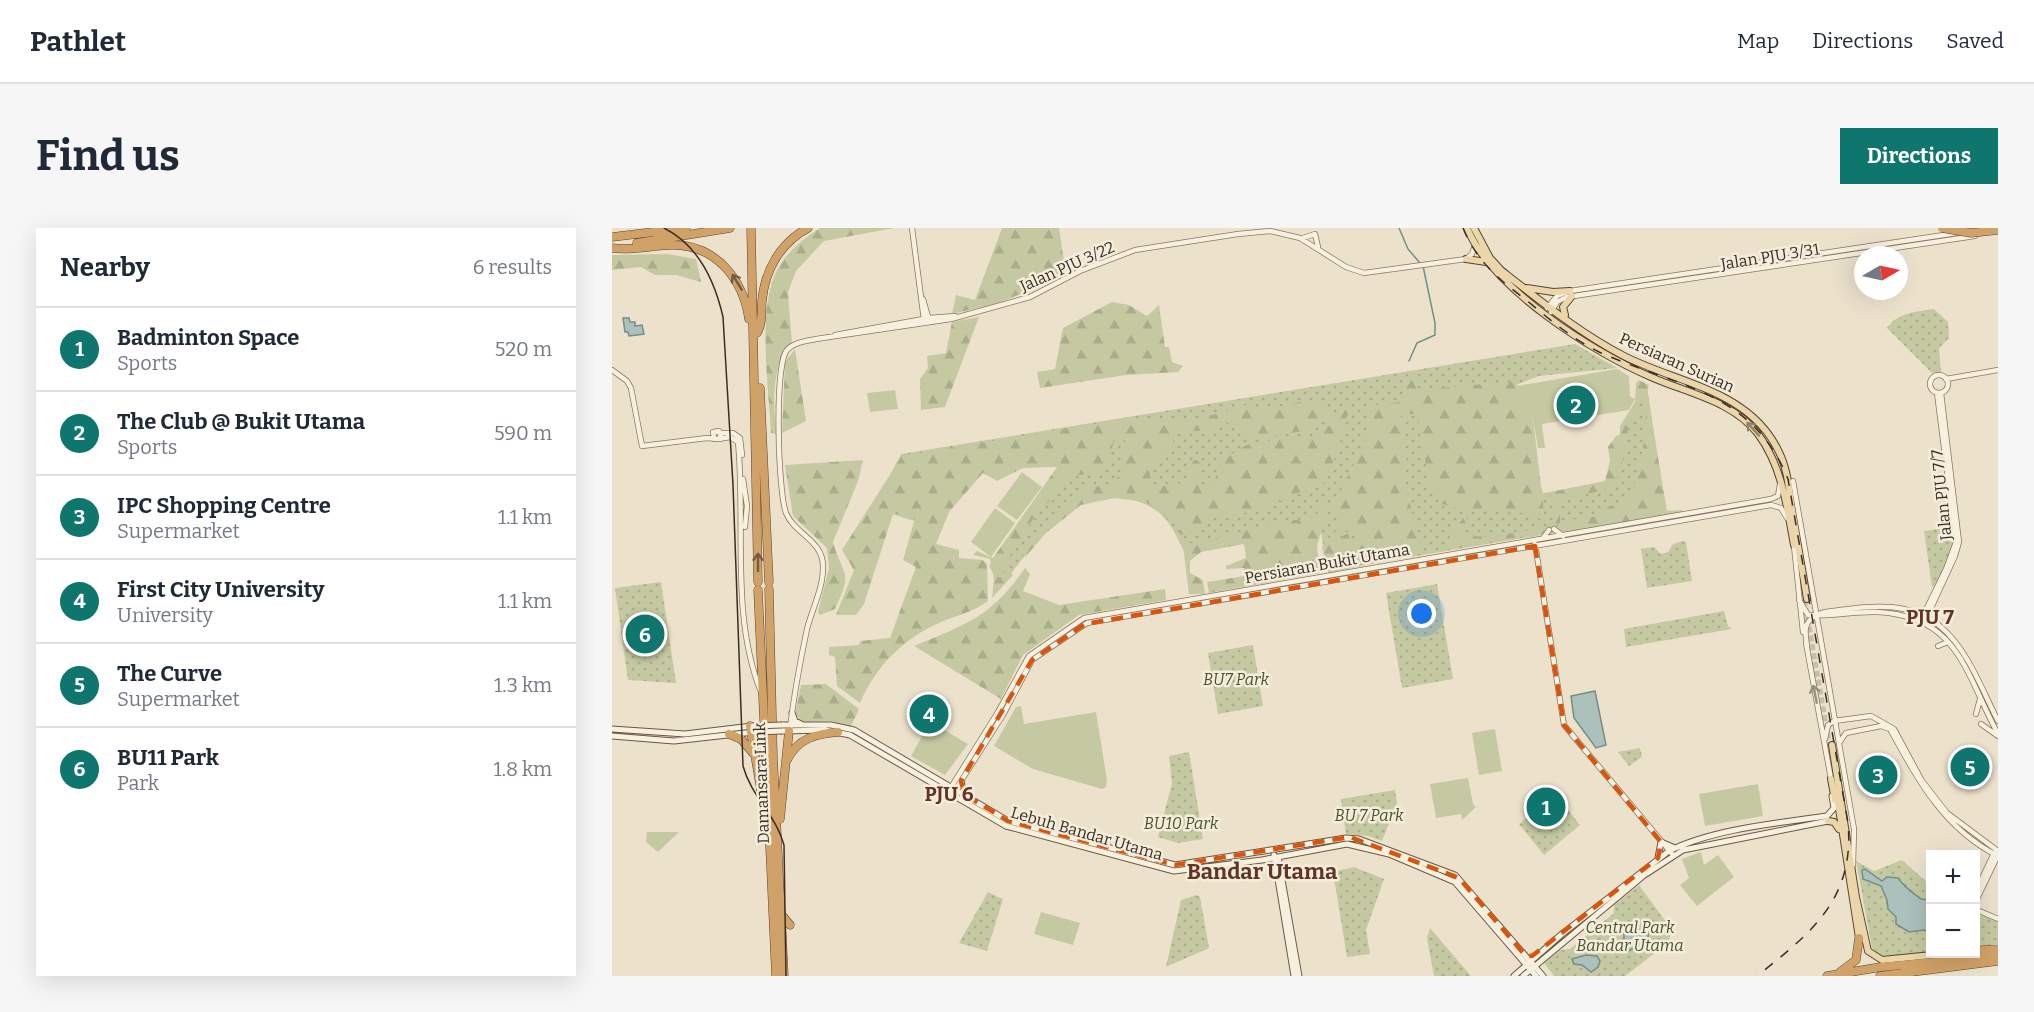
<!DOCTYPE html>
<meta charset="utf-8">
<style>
body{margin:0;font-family:Bitter,serif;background:#f6f6f7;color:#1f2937}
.controls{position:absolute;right:18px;bottom:18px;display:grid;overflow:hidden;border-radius:0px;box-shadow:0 6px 24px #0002}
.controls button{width:54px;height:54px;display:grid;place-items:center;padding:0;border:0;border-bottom:2px solid #e0e1e3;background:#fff;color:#1f2937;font:30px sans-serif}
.compass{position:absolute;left:1242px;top:18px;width:54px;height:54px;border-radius:50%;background:#fff;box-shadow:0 6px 24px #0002;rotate:81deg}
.you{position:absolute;left:810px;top:386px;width:21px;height:21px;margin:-15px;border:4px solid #fff;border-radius:50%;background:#1a73e8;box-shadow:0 0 0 9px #1a73e833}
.badge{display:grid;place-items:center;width:39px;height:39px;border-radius:50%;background:#0f766e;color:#fff;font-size:20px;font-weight:700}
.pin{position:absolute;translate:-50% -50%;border:3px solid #fff;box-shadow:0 2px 6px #0006}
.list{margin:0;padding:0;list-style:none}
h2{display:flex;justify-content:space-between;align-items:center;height:78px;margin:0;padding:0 24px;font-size:26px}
h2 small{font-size:20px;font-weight:400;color:#747a83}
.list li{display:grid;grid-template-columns:39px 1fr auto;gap:18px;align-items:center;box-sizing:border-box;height:84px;padding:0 24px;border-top:2px solid #e0e1e3}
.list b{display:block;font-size:22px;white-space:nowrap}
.list p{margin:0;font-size:20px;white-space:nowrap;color:#747a83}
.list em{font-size:20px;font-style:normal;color:#747a83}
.map{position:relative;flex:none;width:1386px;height:748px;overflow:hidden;border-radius:0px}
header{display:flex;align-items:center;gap:36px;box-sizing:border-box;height:84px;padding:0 30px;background:#fff;border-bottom:2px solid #e0e1e3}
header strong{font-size:28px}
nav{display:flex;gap:33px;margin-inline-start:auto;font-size:21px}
.intro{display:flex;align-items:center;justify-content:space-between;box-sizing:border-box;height:144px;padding:0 36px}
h1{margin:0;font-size:42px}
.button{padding:15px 27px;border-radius:0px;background:#0f766e;color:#fff;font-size:21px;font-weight:700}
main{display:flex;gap:36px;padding:0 36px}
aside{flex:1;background:#fff;border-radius:0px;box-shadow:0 6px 24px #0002}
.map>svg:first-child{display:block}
</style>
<header>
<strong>Pathlet</strong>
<nav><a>Map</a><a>Directions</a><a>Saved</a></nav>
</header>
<div class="intro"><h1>Find us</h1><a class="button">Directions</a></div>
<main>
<aside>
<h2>Nearby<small>6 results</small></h2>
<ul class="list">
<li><span class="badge">1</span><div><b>Badminton Space</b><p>Sports</p></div><em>520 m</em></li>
<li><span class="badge">2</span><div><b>The Club @ Bukit Utama</b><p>Sports</p></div><em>590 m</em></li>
<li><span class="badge">3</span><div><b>IPC Shopping Centre</b><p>Supermarket</p></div><em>1.1 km</em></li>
<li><span class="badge">4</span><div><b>First City University</b><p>University</p></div><em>1.1 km</em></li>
<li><span class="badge">5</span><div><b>The Curve</b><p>Supermarket</p></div><em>1.3 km</em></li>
<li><span class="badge">6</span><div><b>BU11 Park</b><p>Park</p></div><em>1.8 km</em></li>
</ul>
</aside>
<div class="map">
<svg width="1386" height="748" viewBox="0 0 1386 748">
<defs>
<pattern id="grass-dots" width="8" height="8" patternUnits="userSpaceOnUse" patternTransform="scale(1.5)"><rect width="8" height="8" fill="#c5c9a1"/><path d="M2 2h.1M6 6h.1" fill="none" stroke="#aaad8a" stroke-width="1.8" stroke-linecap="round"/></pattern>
<pattern id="forest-firs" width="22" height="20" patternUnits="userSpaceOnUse" patternTransform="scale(1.5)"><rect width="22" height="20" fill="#c5c9a1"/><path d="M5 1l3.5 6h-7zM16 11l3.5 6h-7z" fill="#aaad8a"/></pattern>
</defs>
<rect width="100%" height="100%" fill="#ece2cc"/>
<path fill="url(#grass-dots)" d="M1322 81 1336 94 1337 110 1327 120 1329 144 1321 146 1275 100C1286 84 1304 84 1322 81Z
M963 116 1005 140 927 148 901 158 931 265 997 257 1026 172 1024 155 1035 158 1054 286 716 343 706 290 574 327C568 316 563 304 556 294 547 282 532 274 518 271 459 257 420 319 389 359L377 338 453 239 444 228 372 238 302 293 261 280 289 226Z
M1341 299C1343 321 1333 338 1324 357L1320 359 1312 303Z
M1071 313 1074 314 1080 353 1035 360 1029 321 1042 319 1049 326 1056 324 1061 316Z
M49 354 64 455 16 452 3 360Z
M825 356 841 451 790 460 774 365Z
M1112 383 1116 398 1120 401 1014 419 1012 401Z
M641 417 651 478 606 486 596 425Z
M1028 520 1030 529 1017 538 1006 524Z
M577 524 591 611 566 615 546 609 560 555 557 528Z
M783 562 785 575 770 613 756 608 734 606 729 571Z
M943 566 968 597 932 627 907 596Z
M1290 632 1318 657V724L1271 730 1260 720 1244 633 1262 643Z
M742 639 772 651 754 702 758 726 735 729 721 644Z
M1027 657 1060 702 1056 715 1013 748H942L932 735 948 722 958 721 1002 685V677Z
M376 664 391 671 375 723 347 715Z
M585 667 588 669 597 720 554 739 569 672Z
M1364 686 1386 694V717L1364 719Z
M818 700 859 748H822L815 710Z"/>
<path fill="url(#forest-firs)" d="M208 0H282L212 13 184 43 176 64 180 116C158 136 162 178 164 206L159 205C157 162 146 89 162 49 170 28 190 11 208 0Z
M390 0H447L454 47 387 75 340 86 344 67 363 72Z
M56 26 84 31 89 54 64 47H43L29 39 0 42V27Z
M500 74 517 77 535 88 547 77 553 119H557L560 134 571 138 566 144 514 147 428 160 425 144 443 141 451 100Z
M367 89 333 179 309 182 308 151 316 140 315 128 334 125 340 94Z
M183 121 194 193 170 205 173 134Z
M797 145H806L803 166 829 160 905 153 910 191 921 190 933 293 915 285 857 283 830 276 818 260 805 186H789L795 237 792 253 811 325 716 345 710 319 715 309 724 311 737 305V310L743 311 746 308 742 301 723 306 726 288 720 282 758 201V178L789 174Z
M1027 152 1037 157 1035 163 1055 283 1070 282V285L949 305 946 299C962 293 968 285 985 290L996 279 1015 275C1026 253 1042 188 1029 166 1028 180 1022 188 1017 200 1010 217 1014 250 996 260 984 267 965 264 948 274V296L944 297 938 264 993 253 998 233 996 219 1004 208 1008 207V198L1023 174 1024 155Z
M698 172 721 182 719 191 703 194 702 201 650 210 632 207 624 191 597 203H560L562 219 537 240 540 260 569 255 574 257 579 233 585 232 592 239 584 253 591 266 602 255 609 233C619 227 631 217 642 215 692 205 700 226 735 176L740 180 732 193 727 221 712 255C688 261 670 275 646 282 629 287 610 286 593 289V300L568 307V301L534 274 503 270 469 277 434 305 414 328 409 327C425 306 450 270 474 260 481 257 490 259 497 259L509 245 513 212 502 211 497 232 485 245 466 247 444 265 421 291 386 347 387 351 396 341 401 347 380 370 382 351 378 331 361 327 365 323 381 330 445 239 411 240 385 253 371 245 337 284 324 316 347 322V330L371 332 375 336 376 373C361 384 346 387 329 394 292 410 264 438 248 475L225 458 223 429 217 427V419L247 417 248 413 278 410 304 339 291 332 303 290 282 283 252 376 244 387H224L242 342 230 322 290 228 494 194 580 193 634 177 657 181Z
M251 232 246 253 221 314C231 350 242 341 223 381L208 387 206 384 217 340 215 320 181 288 173 237Z
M711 277 716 280 705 318 708 345 597 365 595 354 632 348V340L614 341V338L634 330 632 316 589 324 578 333V345L591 352 593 366H577L571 318C581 312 596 316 607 309L666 294 702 290Z
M851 290 857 291 842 307 877 309 931 300 932 305 833 322V315Z
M413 340 418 346 411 363 447 377 553 361 554 372 467 387 411 427 389 471 302 418C355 396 379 389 413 340Z
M214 456 247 481 239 498 219 493 191 494 183 486 189 457Z"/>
<path fill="#c5c9a1" d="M1005 141 1017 148 1018 168 1023 171 1017 182 930 196 933 220H926L921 190 910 192 905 158Z
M283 162 286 181 258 184 255 165Z
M410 244 430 259 405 292 385 278Z
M383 280 403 295 379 329 359 314Z
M409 478 412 496 484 484 495 552 494 559 490 561 421 541 382 518 404 479Z
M324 497 356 516 333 547 299 528 314 501Z
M883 501 890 543 867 547 860 505Z
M856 550 861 576 864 579 850 592 849 586 824 590 818 556Z
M1146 556 1151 588 1093 598 1087 566Z
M35 604H67L46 624 34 614Z
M1089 624 1092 637 1106 627 1122 649 1085 678 1068 657 1077 650 1070 631Z
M429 684 468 695 461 717 422 706Z"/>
<path fill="#acc1bb" stroke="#738f88" stroke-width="1.5" d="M11 90H17L18 94H23V98L30 97 32 106 17 108 16 104H13Z
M983 463 994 517 984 520 962 490 959 468Z
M1253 641 1270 653 1275 649 1286 650C1294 661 1300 664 1309 671L1318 672V705L1312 702 1297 704 1284 696V689L1276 681 1275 672 1269 658 1251 651 1250 642Z
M1015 701 1023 705 1036 704V718L1028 716 1015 724 1012 722V703Z
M974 727 985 728 988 733 986 739 979 744 970 737 962 736 960 731Z"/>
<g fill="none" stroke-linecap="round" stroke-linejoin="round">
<path stroke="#738f88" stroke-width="1.5" d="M787 0 796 21 808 35
M797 133 805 115 823 107V95L811 38"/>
<path stroke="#c8beaa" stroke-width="6" stroke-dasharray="6 3" stroke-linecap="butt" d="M1192 372 1221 541"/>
<defs>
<path id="tertiary" d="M300 0 312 92
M691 10 703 6 706 19
M311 71 317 92
M935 80 945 68 958 63 1345 5
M939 84 945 74 955 69 1363 8
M223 107 317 90 343 88
M0 142 15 153 19 160 30 218 95 210 106 211 109 208 107 203 101 204 102 211
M1318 156a9 9 0 1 1 18 0a9 9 0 1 1-18 0Z
M1334 151 1386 142
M108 205H121L128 210 130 227
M107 211 118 209 126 214C134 296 118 387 149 464
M131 251 135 278 133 299
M1181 253 1242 601 1241 637
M942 301 951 308
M931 310 937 302
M923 316 952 497 1061 627
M1182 318 1191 404
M1187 372 1196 387C1218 389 1241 383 1265 384 1347 388 1353 445 1386 506
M1310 390 1334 341 1344 314 1325 165
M1314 391 1343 328 1347 314 1329 165
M1194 415 1219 551
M1195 418C1194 409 1191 399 1198 392 1206 383 1217 384 1228 382 1262 377 1301 374 1329 399 1356 422 1370 462 1386 493
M1326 418 1336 414
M1364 486 1368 471
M1222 493 1259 488 1282 501 1310 553 1335 585 1386 623
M1369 496 1386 508
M178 500C182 467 188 434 195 401 200 381 211 361 211 340 212 312 183 307 174 285 166 264 162 138 175 122 182 114 195 113 204 111L339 91 418 69 468 43 523 22 626 6 658 3 688 10 734 39 752 45 854 31 860 26 863 17
M1213 511 1216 497 1222 493
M1227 515 1234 505 1269 498 1278 501C1306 552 1332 601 1386 628
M338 561 386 484 417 428 472 390 1159 271 1166 268 1168 256
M342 564 391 487 420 432 475 395 1159 277 1169 280 1175 290
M1364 663 1382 625
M1364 673 1386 627
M1365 682 1386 691"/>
<path id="secondary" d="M180 485 183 493 189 496
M170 497H219L242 502 396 593 563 637 734 610 747 611 843 647 931 748
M0 501 73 506 140 498
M170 503 213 502 238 507 394 598 562 643 650 632 735 616 777 626 843 654 924 748
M0 508 62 513 142 504
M349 553 352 566
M662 627 682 748
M666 629 687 748
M1046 630 1049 614 1063 620
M902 748 950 706 1057 623C1101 601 1166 595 1215 588L1222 580 1220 568
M911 748 1031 648 1071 622 1216 593"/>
<path id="primary" d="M855 0C880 60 980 124 1039 149 1075 165 1121 173 1146 206 1170 238 1175 279 1182 317
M862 0 878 30 889 42C927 72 969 106 1012 128 1067 156 1138 162 1167 224 1176 242 1177 262 1180 281 1185 311 1190 341 1195 371
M854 31 874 34
M915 60 941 64 958 63
M953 87 951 79 960 68
M1220 517 1244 669 1256 723 1270 732 1330 726
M1219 551 1223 572
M1225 568 1247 710
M1216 593 1222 594 1227 601"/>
<path id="motorway" d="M139 0 146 354
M0 9 74 0
M25 15 118 0
M0 20C20 23 41 17 61 17 104 17 131 51 137 91
M145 105C151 95 149 84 150 73 153 42 168 15 196 0
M148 160 157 354
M157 361 161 529 172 748
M146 362 164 748
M138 498 154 591
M117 506 129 511 141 525
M175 532C186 510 204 506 226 504
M168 591 177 503
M168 685 178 697
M1371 722H1386
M1228 744 1244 732 1247 710
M1215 748 1269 739 1386 728
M1268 748 1386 733"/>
</defs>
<use href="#tertiary" stroke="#887661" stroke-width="6"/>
<use href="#secondary" stroke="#6a5744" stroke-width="7"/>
<use href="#primary" stroke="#564435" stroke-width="8"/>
<use href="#motorway" stroke="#564435" stroke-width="9"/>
<use href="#tertiary" stroke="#f7f0df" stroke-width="4.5"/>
<use href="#secondary" stroke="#f7f0df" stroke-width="5"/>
<use href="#primary" stroke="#ead6a9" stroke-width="6"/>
<use href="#motorway" stroke="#d1a267" stroke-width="8"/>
<path stroke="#3a2e23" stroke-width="1.5" d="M52 0C86 17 103 54 111 89L121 257 131 538C139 568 164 587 172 617L174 748"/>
<path stroke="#3a2e23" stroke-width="1.5" stroke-dasharray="10 10" stroke-linecap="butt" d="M851 0C864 32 886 51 913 71 936 90 960 111 987 124 1064 159 1140 162 1176 251L1236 595C1243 671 1199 705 1145 748"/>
<defs>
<path id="secondary-bridge" d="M141 498 170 497
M142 504 170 503"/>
<path id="motorway-bridge" d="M1330 0 1359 5 1386 2"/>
</defs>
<use href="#secondary-bridge" stroke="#6a5744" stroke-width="7" stroke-linecap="butt"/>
<use href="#motorway-bridge" stroke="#564435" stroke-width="9" stroke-linecap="butt"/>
<use href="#secondary-bridge" stroke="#f7f0df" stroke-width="5"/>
<use href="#motorway-bridge" stroke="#d1a267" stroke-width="8"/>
</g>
<defs><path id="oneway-shaft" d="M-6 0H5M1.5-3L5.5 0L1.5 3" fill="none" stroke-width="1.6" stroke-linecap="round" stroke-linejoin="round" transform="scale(1.5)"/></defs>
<g stroke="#765c3e">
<use href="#oneway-shaft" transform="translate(125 54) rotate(-121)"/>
<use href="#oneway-shaft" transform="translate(146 334) rotate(-90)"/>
</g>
<use stroke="#928266" href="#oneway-shaft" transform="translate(1141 201) rotate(-132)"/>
<use stroke="#988f81" href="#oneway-shaft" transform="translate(1203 466) rotate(-101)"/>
<path fill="none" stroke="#d7550e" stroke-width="4.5" stroke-dasharray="12 8" stroke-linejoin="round" d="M923 318 952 497 1049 614 1046 630 920 728 913 727 847 650 738 609 563 637 396 593 352 566 349 553 420 432 473 396Z"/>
<g text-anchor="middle" stroke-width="5" stroke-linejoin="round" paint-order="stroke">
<g font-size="16" fill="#3a2e23" stroke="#f4eddb">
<text transform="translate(1158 28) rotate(-9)" y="6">Jalan PJU 3/31</text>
<text transform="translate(455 38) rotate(-24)" y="6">Jalan PJU 3/22</text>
<text transform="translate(1065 134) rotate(24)" y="6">Persiaran Surian</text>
<text transform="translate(1329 267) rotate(-96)" y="6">Jalan PJU 7/7</text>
<text transform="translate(715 335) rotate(-10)" y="6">Persiaran Bukit Utama</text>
<text transform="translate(149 555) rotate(-92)" y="6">Damansara Link</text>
<text transform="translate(475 605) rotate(16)" y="6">Lebuh Bandar Utama</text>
</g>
<g font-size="16" font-style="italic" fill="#4a542c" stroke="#f4eddb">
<text x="624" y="457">BU7 Park</text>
<text x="757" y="593">BU 7 Park</text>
<text x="569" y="601">BU10 Park</text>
<text x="1018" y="705">Central Park<tspan x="1018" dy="18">Bandar Utama</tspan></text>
</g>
<g font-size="20" font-weight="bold" fill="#633326" stroke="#f4eddb">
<text x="1318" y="396">PJU 7</text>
<text x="337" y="573">PJU 6</text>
</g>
<g font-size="22" font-weight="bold" fill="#633326" stroke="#f4eddb">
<text x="650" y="651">Bandar Utama</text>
</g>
</g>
</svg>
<div class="controls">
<button>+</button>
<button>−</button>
</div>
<svg class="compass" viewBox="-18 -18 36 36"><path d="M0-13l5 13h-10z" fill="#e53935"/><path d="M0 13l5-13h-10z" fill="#747a83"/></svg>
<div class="you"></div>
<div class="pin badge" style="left:934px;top:579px">1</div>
<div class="pin badge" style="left:964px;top:177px">2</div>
<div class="pin badge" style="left:1266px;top:547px">3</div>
<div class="pin badge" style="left:317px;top:486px">4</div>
<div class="pin badge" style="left:1358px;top:539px">5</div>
<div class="pin badge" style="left:33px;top:406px">6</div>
</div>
</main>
